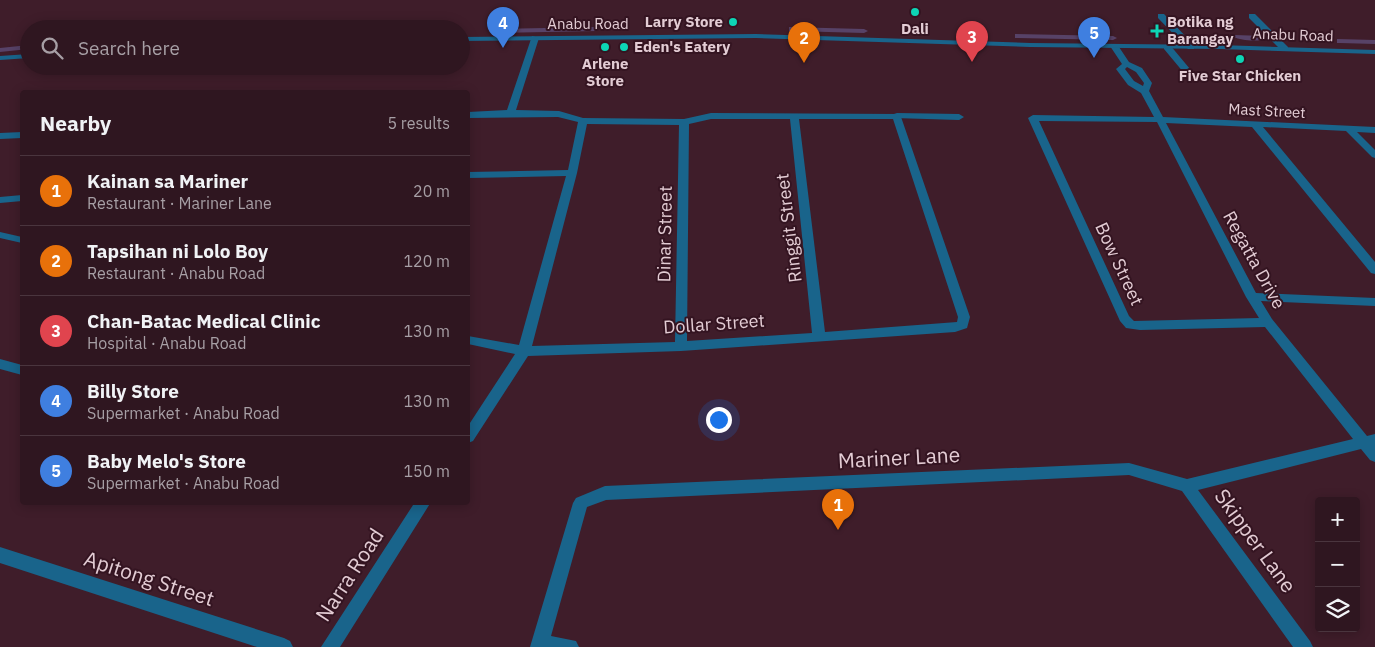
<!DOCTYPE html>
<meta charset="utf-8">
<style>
body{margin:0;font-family:"IBM Plex Sans",sans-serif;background:#3b232d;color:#f1f3f6}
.controls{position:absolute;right:15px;bottom:15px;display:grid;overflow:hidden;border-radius:5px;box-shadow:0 2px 12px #0003}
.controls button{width:45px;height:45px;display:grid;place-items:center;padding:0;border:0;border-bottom:1px solid #4a353e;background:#2f1620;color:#f1f3f6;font:25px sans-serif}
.you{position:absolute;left:718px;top:419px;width:18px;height:18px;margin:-12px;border:4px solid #fff;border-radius:50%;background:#1a73e8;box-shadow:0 0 0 8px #1a73e833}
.badge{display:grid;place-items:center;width:32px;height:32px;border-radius:50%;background:#0dd5b5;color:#fff;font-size:16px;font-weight:700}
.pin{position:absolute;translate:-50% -41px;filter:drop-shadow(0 1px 2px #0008)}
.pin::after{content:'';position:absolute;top:26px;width:18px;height:15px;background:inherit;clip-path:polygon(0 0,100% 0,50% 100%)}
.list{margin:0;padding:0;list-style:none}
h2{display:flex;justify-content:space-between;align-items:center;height:65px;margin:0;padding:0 20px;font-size:21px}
h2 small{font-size:16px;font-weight:400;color:#a79fa5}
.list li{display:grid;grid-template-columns:32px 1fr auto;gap:15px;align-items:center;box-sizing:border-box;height:70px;padding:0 20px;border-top:1px solid #4a353e}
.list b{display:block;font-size:19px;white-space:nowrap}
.list p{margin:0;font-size:16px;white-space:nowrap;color:#a79fa5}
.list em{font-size:16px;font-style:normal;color:#a79fa5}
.icon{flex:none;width:28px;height:28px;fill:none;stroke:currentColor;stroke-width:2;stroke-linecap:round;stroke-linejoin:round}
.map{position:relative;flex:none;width:1375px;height:647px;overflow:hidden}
.search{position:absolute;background:#2f1620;box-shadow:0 2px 12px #0003;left:20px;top:20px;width:450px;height:55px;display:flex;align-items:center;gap:12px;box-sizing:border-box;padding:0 18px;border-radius:28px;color:#a79fa5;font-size:19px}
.panel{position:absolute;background:#2f1620;box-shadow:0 2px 12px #0003;left:20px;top:90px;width:450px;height:415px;border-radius:5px}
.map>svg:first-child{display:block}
</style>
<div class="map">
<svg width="1375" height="647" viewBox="0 0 1375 647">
<rect width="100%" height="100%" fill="#3f1d2a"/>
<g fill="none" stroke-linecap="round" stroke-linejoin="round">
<path fill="#574267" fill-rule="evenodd" d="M594 27 598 29 597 31 497 33 493 31 497 29Z
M789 27 864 29 868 31 864 33 792 31H789Z
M1015 34 1113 36 1117 38 1113 40 1018 38H1015Z
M1235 35 1264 36 1268 38C1261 42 1241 41 1234 37Z
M1337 39 1375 40V44L1340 43H1337Z
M29 45V49L0 52V48Z"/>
<path fill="#19648b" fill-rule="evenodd" d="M1158 14H1164L1194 45V49H1188L1158 18Z
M1249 14H1255L1288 47V51H1282L1249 18Z
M1164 45H1170L1195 75V79H1189L1164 49Z
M897 113 959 114 964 117 959 120 894 118V114Z"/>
<path fill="#19648b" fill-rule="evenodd" d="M532 36 539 38 516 110 559 111 583 118 684 119 711 113 900 114 970 317 967 328 955 332 681 351 528 356 473 441 468 443V426L515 354 468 344V336L519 345 566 176 468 178V172L568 170 578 122 558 117 468 118V112L507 110ZM711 119H790L812 333 687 341 689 124ZM799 119H893L958 317 957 322 825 332ZM587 124 679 125 675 342 532 346 577 173Z
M1111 44H1117L1129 62 1142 68 1152 83 1149 91 1163 117 1375 127V133L1357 132 1375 150V158L1372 157 1346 131 1263 127 1375 262V274L1371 273 1252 127 1166 123 1256 293 1375 298V306L1261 301 1272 319 1367 436 1375 434V462L1370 460 1361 449 1198 490 1310 641 1313 647H1293L1182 491 1129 475 606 500 587 507 551 636 576 641 579 647H530L573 503 576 498 605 486 1129 463 1187 479 1353 439 1265 327 1140 330 1126 328 1120 321 1028 118 1033 115 1154 117 1141 93 1128 85 1116 69 1122 64 1110 46ZM1127 67 1136 72 1144 83 1143 86 1134 81 1125 69ZM1039 121 1157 122 1246 297 1259 318 1134 321 1129 316Z
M22 132V138L0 139V133Z
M22 195V201L0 203V197Z
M0 232 22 237V243L0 238Z
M0 359 22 365V375L0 369Z
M415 502H431L340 647H321Z
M0 547 284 638 290 641 293 647H257L0 563Z"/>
<path fill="#19648b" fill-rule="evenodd" d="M756 34 1030 43 1219 45 1375 50V54L1219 49 1030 47 756 38 461 41V37Z
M29 54V58L0 60V56Z"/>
</g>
<g fill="#0dd5b5" stroke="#341421" stroke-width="2">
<circle cx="915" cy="12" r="5"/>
<circle cx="733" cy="22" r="5"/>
<path d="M1154.5 23.5h5v5h5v5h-5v5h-5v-5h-5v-5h5z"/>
<circle cx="605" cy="47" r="5"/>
<circle cx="624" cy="47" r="5"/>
<circle cx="1240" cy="59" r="5"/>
</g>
<g text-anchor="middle" stroke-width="4" stroke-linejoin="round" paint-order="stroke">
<g font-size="15" font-weight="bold" fill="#e3ccd4" stroke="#341421">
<text x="723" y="27" text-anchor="end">Larry Store</text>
<text x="1167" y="27" text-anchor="start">Botika ng<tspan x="1167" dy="17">Barangay</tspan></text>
<text x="915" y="34">Dali</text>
<text x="634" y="52" text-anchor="start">Eden's Eatery</text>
<text x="605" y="69">Arlene<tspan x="605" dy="17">Store</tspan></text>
<text x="1240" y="81">Five Star Chicken</text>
</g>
<g font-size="15" fill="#e3ccd4" stroke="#341421">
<text x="588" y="29">Anabu Road</text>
<text transform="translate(1293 35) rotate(2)" y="5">Anabu Road</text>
<text transform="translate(1267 111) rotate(3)" y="5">Mast Street</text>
</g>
<g font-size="18" fill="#e3ccd4" stroke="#341421">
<text transform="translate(789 228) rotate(-97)" y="6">Ringgit Street</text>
<text transform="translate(665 234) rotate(-89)" y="6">Dinar Street</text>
<text transform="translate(1254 260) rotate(61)" y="6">Regatta Drive</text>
<text transform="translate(1119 264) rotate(65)" y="6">Bow Street</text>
<text transform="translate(714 324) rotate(-4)" y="6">Dollar Street</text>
</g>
<g font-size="21" fill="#e3ccd4" stroke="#341421">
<text transform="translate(899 458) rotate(-3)" y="7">Mariner Lane</text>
<text transform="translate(1255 541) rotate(54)" y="7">Skipper Lane</text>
<text transform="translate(350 575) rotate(-57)" y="7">Narra Road</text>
<text transform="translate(149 579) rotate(18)" y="7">Apitong Street</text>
</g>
</g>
</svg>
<div class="controls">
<button>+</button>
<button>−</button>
<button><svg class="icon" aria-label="layers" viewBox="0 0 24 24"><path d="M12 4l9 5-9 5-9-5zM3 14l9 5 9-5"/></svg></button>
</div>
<div class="you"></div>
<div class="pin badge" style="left:838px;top:530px;background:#e8710a">1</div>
<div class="pin badge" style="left:804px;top:63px;background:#e8710a">2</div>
<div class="pin badge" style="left:972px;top:62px;background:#e0444e">3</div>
<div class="pin badge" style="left:503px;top:48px;background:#3f7fe0">4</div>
<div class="pin badge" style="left:1094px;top:58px;background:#3f7fe0">5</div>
<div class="search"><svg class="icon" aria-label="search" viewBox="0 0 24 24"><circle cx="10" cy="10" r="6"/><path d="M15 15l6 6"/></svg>Search here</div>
<section class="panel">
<h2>Nearby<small>5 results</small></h2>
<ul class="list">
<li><span class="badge" style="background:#e8710a">1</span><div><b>Kainan sa Mariner</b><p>Restaurant · Mariner Lane</p></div><em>20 m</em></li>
<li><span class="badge" style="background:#e8710a">2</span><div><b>Tapsihan ni Lolo Boy</b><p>Restaurant · Anabu Road</p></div><em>120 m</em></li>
<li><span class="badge" style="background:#e0444e">3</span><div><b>Chan-Batac Medical Clinic</b><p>Hospital · Anabu Road</p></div><em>130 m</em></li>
<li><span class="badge" style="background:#3f7fe0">4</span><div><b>Billy Store</b><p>Supermarket · Anabu Road</p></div><em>130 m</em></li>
<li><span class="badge" style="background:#3f7fe0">5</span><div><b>Baby Melo's Store</b><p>Supermarket · Anabu Road</p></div><em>150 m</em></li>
</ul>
</section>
</div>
